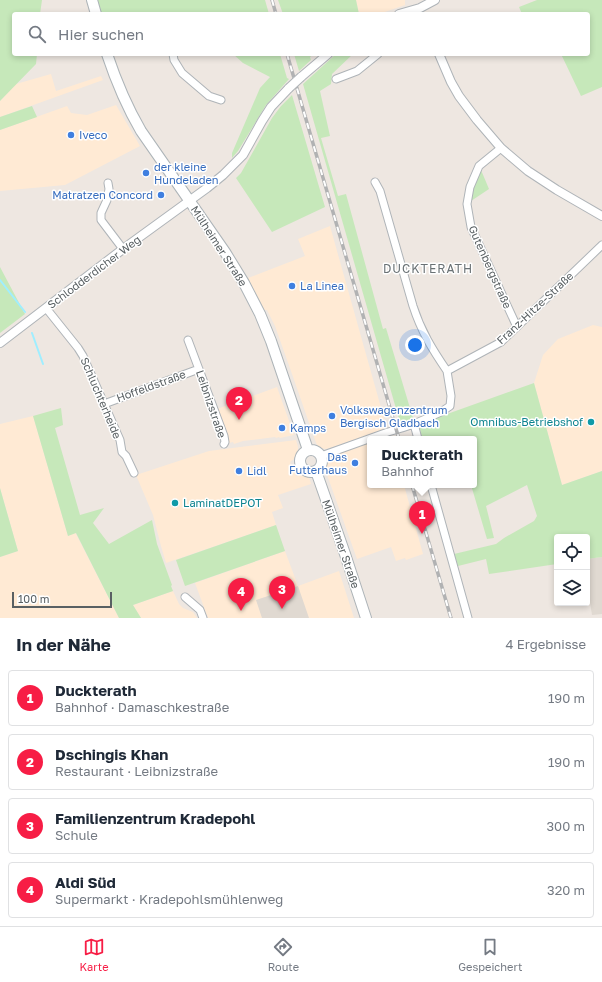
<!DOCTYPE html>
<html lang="de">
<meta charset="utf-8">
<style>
body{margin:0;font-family:"Golos Text",sans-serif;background:#f6f6f7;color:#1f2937}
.controls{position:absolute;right:12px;bottom:12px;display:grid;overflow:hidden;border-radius:4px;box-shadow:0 2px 6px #0003}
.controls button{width:36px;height:36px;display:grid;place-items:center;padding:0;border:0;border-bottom:1px solid #e0e1e3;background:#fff;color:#1f2937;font:20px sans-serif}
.scale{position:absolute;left:12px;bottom:10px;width:100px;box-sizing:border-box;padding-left:4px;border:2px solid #596063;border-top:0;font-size:11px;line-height:14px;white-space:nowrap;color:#596063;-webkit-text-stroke:3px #fff;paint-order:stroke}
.you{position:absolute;left:415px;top:345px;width:14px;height:14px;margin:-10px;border:3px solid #fff;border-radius:50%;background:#1a73e8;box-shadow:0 0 0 6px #1a73e833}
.badge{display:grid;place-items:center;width:26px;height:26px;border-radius:50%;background:#f71d45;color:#fff;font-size:13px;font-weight:700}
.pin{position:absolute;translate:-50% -33px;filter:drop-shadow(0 1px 2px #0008)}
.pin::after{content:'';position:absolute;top:21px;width:14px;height:12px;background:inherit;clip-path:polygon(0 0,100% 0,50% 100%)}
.popup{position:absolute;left:367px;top:436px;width:110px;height:52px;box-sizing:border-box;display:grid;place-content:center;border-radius:4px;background:#fff;filter:drop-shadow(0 1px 3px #0005);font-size:13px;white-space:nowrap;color:#747a83}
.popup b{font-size:15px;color:#1f2937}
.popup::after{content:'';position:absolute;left:50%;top:100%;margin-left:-8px;border:8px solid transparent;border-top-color:#fff}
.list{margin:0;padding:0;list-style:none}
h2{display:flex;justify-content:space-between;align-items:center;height:52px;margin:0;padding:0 16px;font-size:17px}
h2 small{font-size:13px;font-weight:400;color:#747a83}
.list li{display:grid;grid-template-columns:26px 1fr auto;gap:12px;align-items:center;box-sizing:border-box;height:56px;margin:0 8px 8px;padding:0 8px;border:1px solid #e0e1e3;border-radius:4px}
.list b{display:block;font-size:15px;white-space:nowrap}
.list p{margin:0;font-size:13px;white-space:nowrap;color:#747a83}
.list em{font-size:13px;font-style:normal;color:#747a83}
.icon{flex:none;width:22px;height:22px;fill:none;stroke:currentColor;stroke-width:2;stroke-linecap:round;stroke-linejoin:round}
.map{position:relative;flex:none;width:602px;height:618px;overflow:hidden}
.search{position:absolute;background:#fff;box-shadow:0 2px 6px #0003;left:12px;right:12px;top:12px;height:44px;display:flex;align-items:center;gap:10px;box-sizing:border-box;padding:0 14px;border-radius:4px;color:#747a83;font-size:15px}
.sheet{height:308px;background:#fff}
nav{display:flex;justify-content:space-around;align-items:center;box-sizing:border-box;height:56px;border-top:1px solid #e0e1e3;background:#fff;font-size:11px;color:#747a83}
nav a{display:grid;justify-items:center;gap:2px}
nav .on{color:#f71d45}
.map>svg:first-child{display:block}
</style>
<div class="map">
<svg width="602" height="618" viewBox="0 0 602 618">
<rect width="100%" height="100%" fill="#eee7e1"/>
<path fill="#ffead4" d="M356 0H405V5L379 14H359Z
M51 74 56 91 101 76 103 80 0 117V101L16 84Z
M116 105 140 146 65 185 0 191V130L67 106 71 113 87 115Z
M330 226 387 429 326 449 321 448 317 445 315 440 292 374 275 326 267 310H264L248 278 305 256 298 239Z
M593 325 602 327V471L562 485 534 383 543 355 558 339Z
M277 387 294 435 280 438 279 437 276 438 275 437 243 441 234 444 233 442 229 443 217 409Z
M33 416 68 536 75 532 119 618H0V557L18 551 0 488V424Z
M296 440 298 447V450L294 459 290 462 296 476 302 474 306 475 309 477 311 484 278 495 283 508 272 512 276 525 166 563 161 546 153 515 136 475 209 451Z
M370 440V485H404L423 554 406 560 405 558 396 561 391 547 357 559 325 469 327 461 329 458 338 454 358 446 359 444Z
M285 551 298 586 339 571 354 618H208L195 583Z
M173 591 179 604 183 608 193 612 197 618H141L133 605Z"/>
<path fill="#e0d9d1" d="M602 557V614L592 615 587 584V559Z
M298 586 309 618H262L256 600Z"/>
<path fill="#c6e8ba" d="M0 0H42L40 14H14V54H37L36 64 0 101Z
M95 0H265L269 14H100Z
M278 0H356L359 14H283Z
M537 0H602V87L581 96 561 54H588V14H522L519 7Z
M233 54H280L287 78 289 79 266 105 238 151 232 158V153L260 88 270 77 243 63Z
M294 54H314L310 57 311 60 299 71Z
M336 54H353L332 74 331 84 320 91 330 136 321 138 338 196 346 194 383 329 386 328 413 418 411 422 401 426 303 84Z
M292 95 325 207 272 232 236 178 241 173 272 118 281 106Z
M32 106 37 117 0 130V117Z
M481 170 489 189 471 201 474 184Z
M0 267 25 314 0 333Z
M534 383 562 485 602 471V557L587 559V537H557V564L489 574 486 559 458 566 454 554 496 544 504 538 534 521 537 516 527 485 486 506 494 538 487 539 471 485H474V439H423C421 434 418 427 422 423Z
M61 408 63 425 55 428 80 515 104 508 93 523 109 544 152 520 157 544 172 585 171 586 173 591 133 605 141 618H119L76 533 68 536 33 416Z
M0 488 18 551 0 557Z
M276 525 285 551 185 586 176 560Z"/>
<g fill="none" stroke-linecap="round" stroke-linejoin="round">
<path stroke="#9feeff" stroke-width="2" d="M0 280 25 312
M32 333 43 364"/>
<defs>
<path id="minor" d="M173 54 174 60 182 73 209 96 221 100
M336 79 357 71 378 54
M501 148 479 166 470 187 467 204 471 227 517 327
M375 182 380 191 413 306C421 331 432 349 447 371
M108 183 109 189 107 200 101 213V220L123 249
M46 308 78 348 83 356 120 440 122 452 126 456 134 473
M188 340 224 436 225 442 224 444
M104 404 199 369
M414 424 418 439
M321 456 388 432 402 428 414 424 441 412 450 406 451 396 447 371 501 342 602 245
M431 485 468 618
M185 597 200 610 203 618"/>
<path id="tertiary" d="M399 14 420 8 435 0
M439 54 451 82 459 96 477 120 501 148 528 171 557 190 602 216
M301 77 328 54
M0 343 123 249 207 188 223 175 243 155 262 121 271 107 289 88"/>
<path id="secondary" d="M92 0 96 14
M107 54C116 81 127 107 141 131L225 252 244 283 260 314 271 341 308 450
M300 461a11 11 0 1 1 22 0a11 11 0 1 1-22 0Z
M316 471 345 554 366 618"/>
</defs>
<use href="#minor" stroke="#afb4b8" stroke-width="9"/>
<use href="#tertiary" stroke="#afb4b8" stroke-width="10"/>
<use href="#secondary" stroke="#adb4b8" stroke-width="12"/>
<use href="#minor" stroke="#fff" stroke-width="7"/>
<use href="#tertiary" stroke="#fff" stroke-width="8"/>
<use href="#secondary" stroke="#fff" stroke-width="10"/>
<defs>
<path id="rail" d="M272 0 276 14
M287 54 399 439
M412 485 451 618"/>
</defs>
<use href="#rail" stroke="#b1b2b3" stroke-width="3.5"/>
<use href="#rail" stroke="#fff" stroke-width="2" stroke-dasharray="6" stroke-linecap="butt"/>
<defs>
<path id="tertiary-bridge" d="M289 88 301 77"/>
</defs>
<use href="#tertiary-bridge" stroke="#afb4b8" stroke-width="10" stroke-linecap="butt"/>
<use href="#tertiary-bridge" stroke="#fff" stroke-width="8"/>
</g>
<g fill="#3f7fe0" stroke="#fff" stroke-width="1.5">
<circle cx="71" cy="135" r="4"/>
<circle cx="146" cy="173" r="4"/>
<circle cx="161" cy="195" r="4"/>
<circle cx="292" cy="286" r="4"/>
<circle cx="332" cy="416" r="4"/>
<circle cx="282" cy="428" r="4"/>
<circle cx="355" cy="463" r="4"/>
<circle cx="239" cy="471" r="4"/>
</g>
<g fill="#0f9aa8" stroke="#fff" stroke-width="1.5">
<circle cx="591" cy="422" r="4"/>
<circle cx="175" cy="503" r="4"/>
</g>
<g text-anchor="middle" stroke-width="3" stroke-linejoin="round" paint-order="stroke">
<g font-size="11" fill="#366cbe" stroke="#fff" text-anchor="start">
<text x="79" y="139">Iveco</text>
<text x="154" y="171">der kleine<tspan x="154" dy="13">Hundeladen</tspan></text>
<text x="153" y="199" text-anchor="end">Matratzen Concord</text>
<text x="300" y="290">La Linea</text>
<text x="340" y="414">Volkswagenzentrum<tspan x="340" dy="13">Bergisch Gladbach</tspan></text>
<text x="290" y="432">Kamps</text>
<text x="347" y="461" text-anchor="end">Das<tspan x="347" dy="13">Futterhaus</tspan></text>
<text x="247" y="475">Lidl</text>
</g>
<g font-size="11" fill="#596063" stroke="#fff">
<text transform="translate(219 246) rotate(57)" y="4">Mülheimer Straße</text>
<text transform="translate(490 267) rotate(66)" y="4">Gutenbergstraße</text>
<text transform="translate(94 272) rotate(-37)" y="4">Schlodderdicher Weg</text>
<text transform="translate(535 308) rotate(-43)" y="4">Franz-Hitze-Straße</text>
<text transform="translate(151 386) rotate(-20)" y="4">Hoffeldstraße</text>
<text transform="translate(101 398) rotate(67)" y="4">Schluchterheide</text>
<text transform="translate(211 404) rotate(71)" y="4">Leibnizstraße</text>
<text transform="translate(341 544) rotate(71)" y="4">Mülheimer Straße</text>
</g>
<g font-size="11" fill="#0d838f" stroke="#fff" text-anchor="end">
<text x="583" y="426">Omnibus-Betriebshof</text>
<text x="183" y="507" text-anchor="start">LaminatDEPOT</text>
</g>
<g font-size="12" letter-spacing="1" fill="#6a7275" stroke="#fff">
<text x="428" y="273">DUCKTERATH</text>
</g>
</g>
</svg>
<div class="controls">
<button><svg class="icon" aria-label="locate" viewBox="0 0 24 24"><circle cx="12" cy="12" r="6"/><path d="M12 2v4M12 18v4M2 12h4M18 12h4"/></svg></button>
<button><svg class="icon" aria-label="layers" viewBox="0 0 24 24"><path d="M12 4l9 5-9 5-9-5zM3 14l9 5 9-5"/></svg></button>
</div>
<div class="scale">100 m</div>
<div class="you"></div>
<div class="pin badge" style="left:422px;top:534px">1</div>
<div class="popup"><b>Duckterath</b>Bahnhof</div>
<div class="pin badge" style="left:239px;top:420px">2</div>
<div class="pin badge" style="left:282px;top:609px">3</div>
<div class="pin badge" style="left:241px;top:611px">4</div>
<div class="search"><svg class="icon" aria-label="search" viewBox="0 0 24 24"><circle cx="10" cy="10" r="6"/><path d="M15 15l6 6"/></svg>Hier suchen</div>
</div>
<section class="sheet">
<h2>In der Nähe<small>4 Ergebnisse</small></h2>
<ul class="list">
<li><span class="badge">1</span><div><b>Duckterath</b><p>Bahnhof · Damaschkestraße</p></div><em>190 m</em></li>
<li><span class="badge">2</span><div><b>Dschingis Khan</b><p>Restaurant · Leibnizstraße</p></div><em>190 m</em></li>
<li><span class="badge">3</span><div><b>Familienzentrum Kradepohl</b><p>Schule</p></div><em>300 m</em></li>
<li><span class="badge">4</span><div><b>Aldi Süd</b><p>Supermarkt · Kradepohlsmühlenweg</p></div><em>320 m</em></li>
</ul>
</section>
<nav>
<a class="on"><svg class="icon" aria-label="map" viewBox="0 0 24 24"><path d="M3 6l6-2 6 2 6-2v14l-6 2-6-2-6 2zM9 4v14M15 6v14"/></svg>Karte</a>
<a><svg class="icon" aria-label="directions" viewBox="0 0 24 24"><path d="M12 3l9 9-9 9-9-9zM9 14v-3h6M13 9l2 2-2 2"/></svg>Route</a>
<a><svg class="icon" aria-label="saved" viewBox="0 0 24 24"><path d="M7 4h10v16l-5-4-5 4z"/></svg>Gespeichert</a>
</nav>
